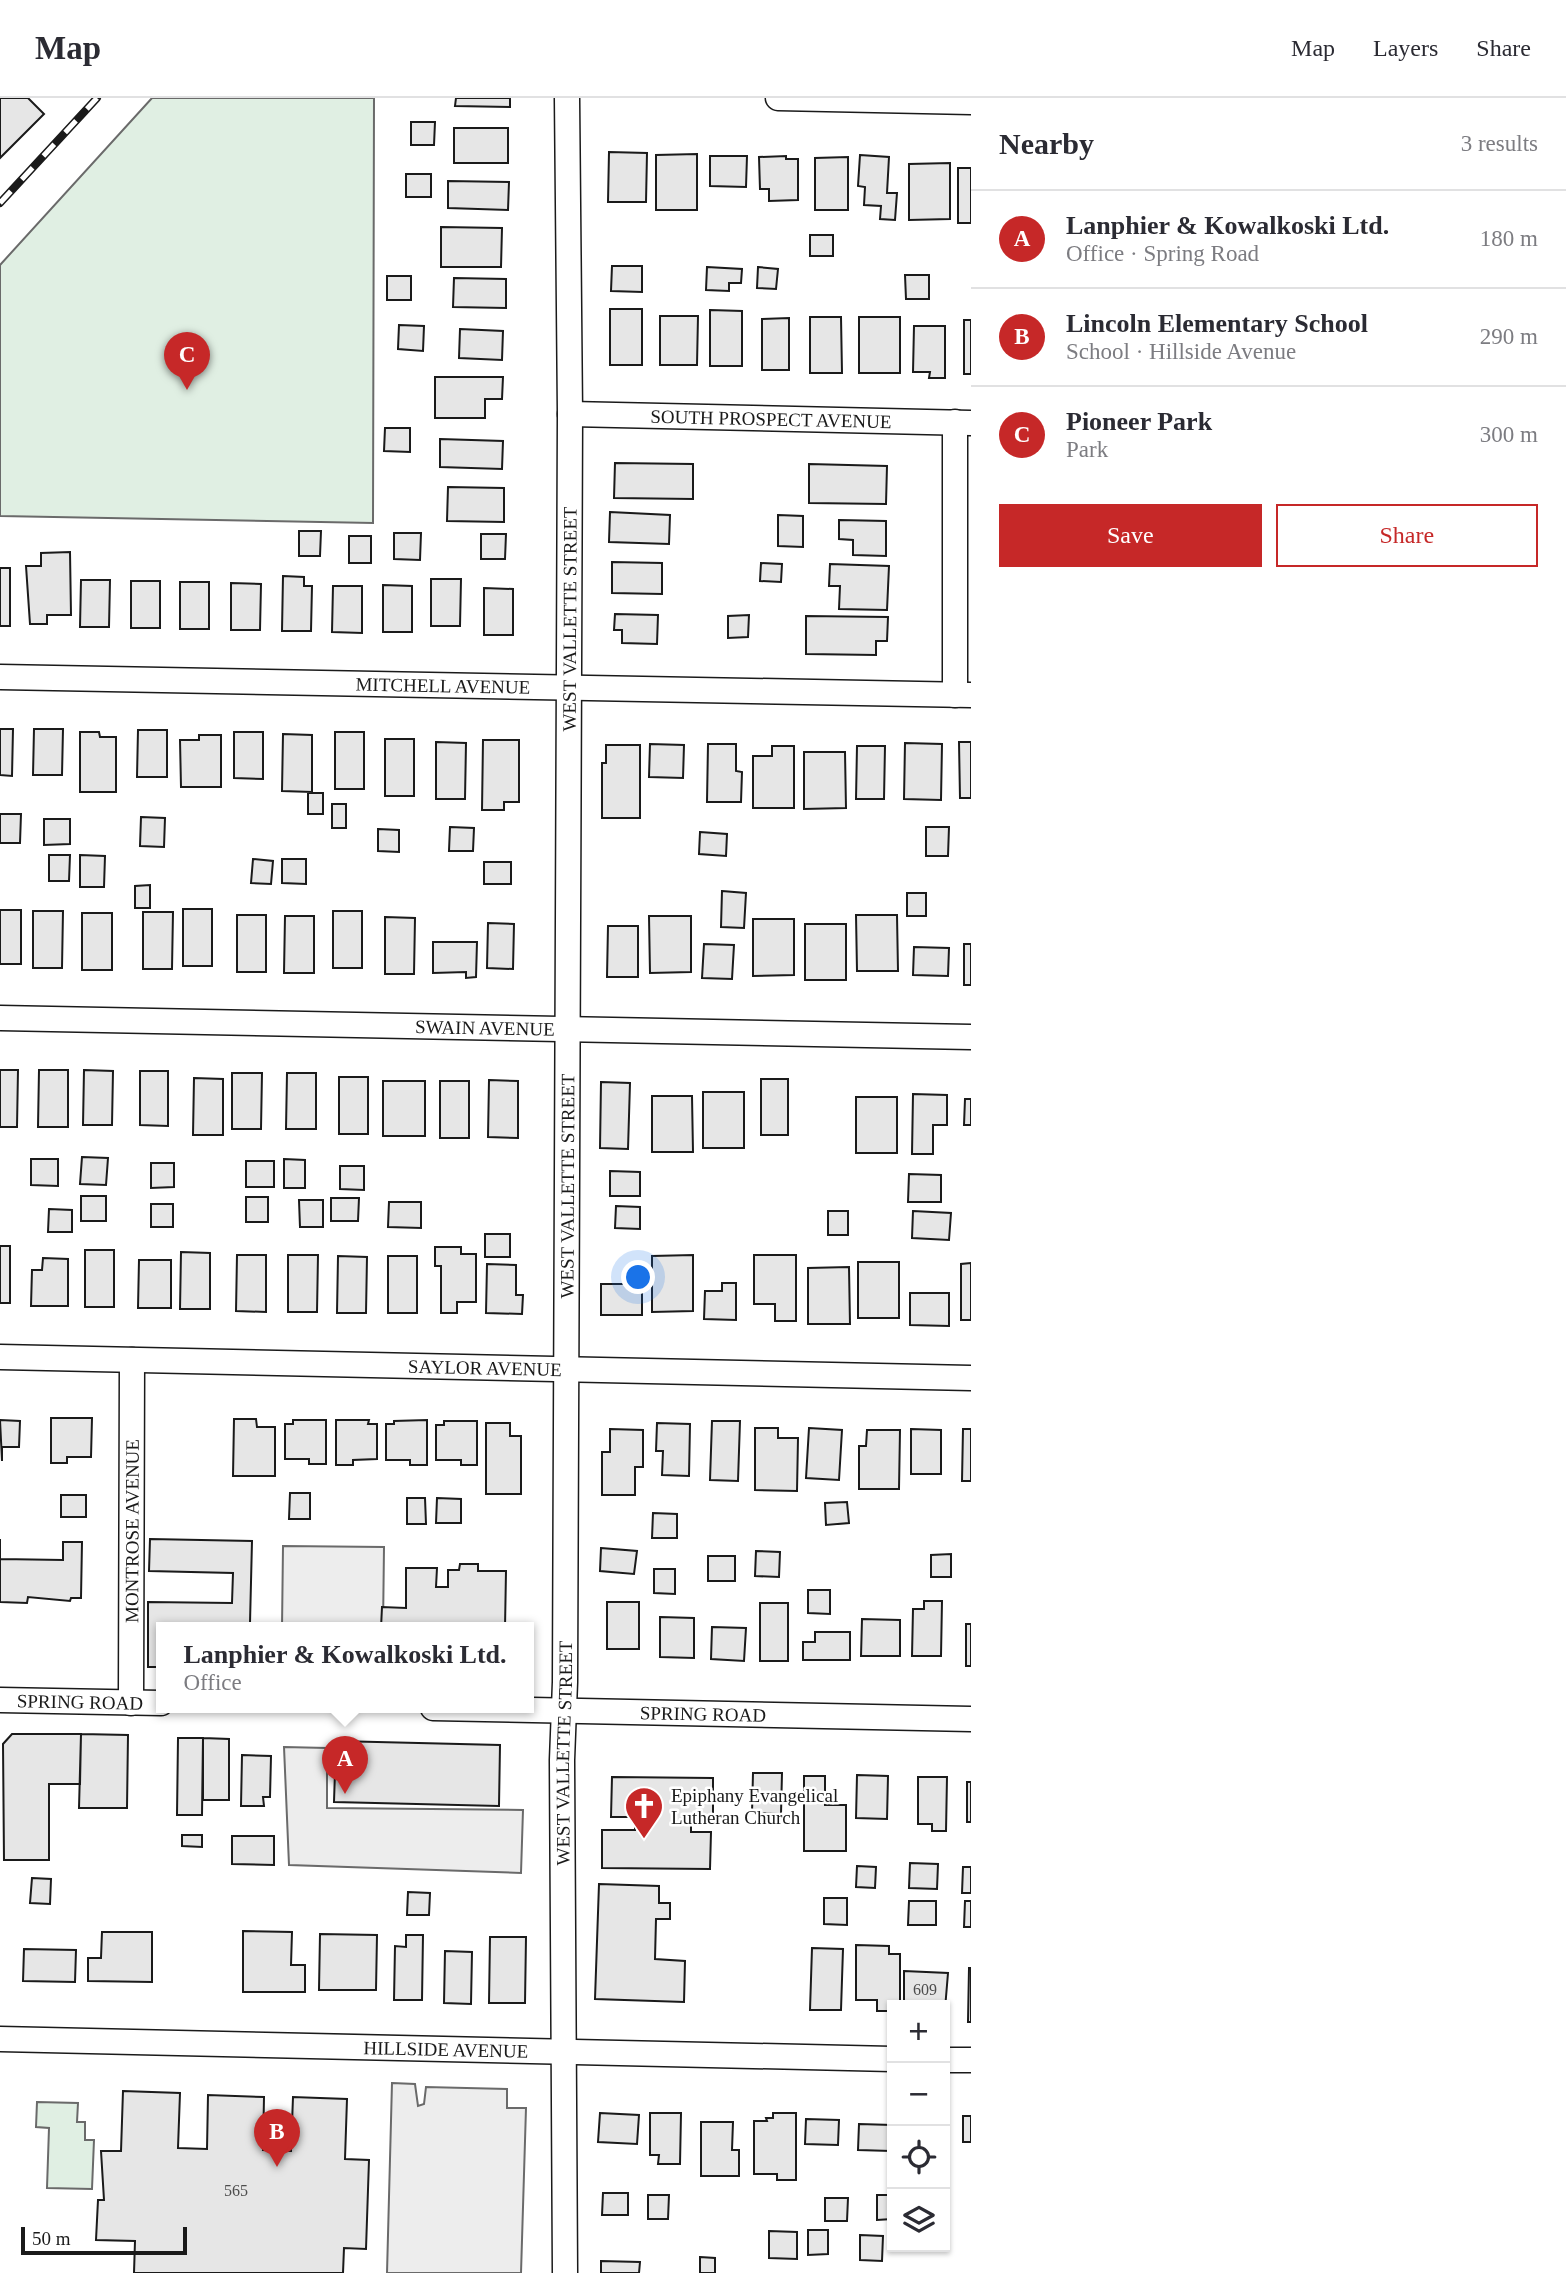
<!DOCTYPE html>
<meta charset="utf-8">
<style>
body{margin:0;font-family:Georgia,serif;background:#f7f7f7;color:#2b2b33}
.controls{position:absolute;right:21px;bottom:21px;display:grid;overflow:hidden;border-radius:0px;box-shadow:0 2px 5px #0004}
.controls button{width:63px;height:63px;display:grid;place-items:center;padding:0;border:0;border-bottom:2px solid #e1e1e2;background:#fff;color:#2b2b33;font:35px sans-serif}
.scale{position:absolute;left:21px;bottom:18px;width:166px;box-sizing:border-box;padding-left:7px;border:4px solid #1a1a1a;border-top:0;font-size:19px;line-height:24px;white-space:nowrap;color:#1a1a1a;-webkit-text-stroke:5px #fff;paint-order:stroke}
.you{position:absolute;left:639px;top:1180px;width:24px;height:24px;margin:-18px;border:5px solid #fff;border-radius:50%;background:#1a73e8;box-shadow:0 0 0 10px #1a73e833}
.badge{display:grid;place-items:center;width:46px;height:46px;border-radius:50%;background:#c62828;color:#fff;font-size:23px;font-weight:700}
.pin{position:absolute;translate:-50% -58px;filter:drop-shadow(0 2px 4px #0008)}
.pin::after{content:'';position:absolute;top:37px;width:24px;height:21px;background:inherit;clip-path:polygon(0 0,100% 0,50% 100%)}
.popup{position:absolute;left:156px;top:1524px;width:378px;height:91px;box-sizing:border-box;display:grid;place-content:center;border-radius:0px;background:#fff;filter:drop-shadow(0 2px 5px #0005);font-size:23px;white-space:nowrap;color:#7c7c81}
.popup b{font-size:26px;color:#2b2b33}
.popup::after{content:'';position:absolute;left:50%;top:100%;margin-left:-14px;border:14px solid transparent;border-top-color:#fff}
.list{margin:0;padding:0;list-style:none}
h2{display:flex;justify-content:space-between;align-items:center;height:91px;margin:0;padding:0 28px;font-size:30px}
h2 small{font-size:23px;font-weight:400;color:#7c7c81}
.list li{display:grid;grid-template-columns:46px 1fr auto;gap:21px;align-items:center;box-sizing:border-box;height:98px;padding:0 28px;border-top:2px solid #e1e1e2}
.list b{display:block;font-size:26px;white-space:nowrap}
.list p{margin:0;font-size:23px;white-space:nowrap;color:#7c7c81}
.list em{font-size:23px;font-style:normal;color:#7c7c81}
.actions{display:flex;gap:14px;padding:21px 28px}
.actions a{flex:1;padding:16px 0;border:2px solid #c62828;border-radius:0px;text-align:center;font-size:24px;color:#c62828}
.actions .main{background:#c62828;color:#fff}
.icon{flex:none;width:38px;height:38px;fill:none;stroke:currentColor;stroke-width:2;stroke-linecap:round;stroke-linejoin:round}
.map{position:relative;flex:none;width:971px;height:2175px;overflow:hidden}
header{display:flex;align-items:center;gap:42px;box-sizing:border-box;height:98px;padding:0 35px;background:#fff;border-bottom:2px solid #e1e1e2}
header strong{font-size:33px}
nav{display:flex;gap:38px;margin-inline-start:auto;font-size:24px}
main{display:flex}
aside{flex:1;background:#fff}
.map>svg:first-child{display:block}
</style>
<header>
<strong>Map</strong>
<nav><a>Map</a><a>Layers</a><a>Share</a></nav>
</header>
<main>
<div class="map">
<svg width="971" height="2175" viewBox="0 0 971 2175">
<rect width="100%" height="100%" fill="#fff"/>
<path fill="#e0efe3" stroke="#6a6a6a" stroke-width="2" d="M152 0H374L373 425 0 418V167Z
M37 2004 78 2005 77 2024H85V2042H94L92 2091 47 2090 49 2030 36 2029Z"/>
<path fill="#ededed" stroke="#6a6a6a" stroke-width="2" d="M283 1448 384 1449 383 1530H282Z
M284 1649 327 1650V1710L523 1712 521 1775 289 1767Z
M392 1985 415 1986 418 2008 424 2006 426 1989 507 1991V2010H526L521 2175H387Z"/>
<path fill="#e6e6e6" stroke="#1a1a1a" stroke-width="2" d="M0 0H28L44 16 0 60Z
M456 0H510V9L455 8Z
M411 24H435L434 47H411Z
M454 30H508V65H454Z
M609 54 647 55 646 104H608Z
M697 56V112H656V57Z
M860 57 889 59 887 95H897L895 122 880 121 881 108 864 107 865 89 858 88Z
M710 58H747L746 89 710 88Z
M786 58V61H798V102L769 103V91H760L759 59Z
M848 59V112H815V60Z
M950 65V121L909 122V66Z
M958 70H971V125H958Z
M406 76H431V99H406Z
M448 83 509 84 508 112 448 110Z
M441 129 502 130 501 169H441Z
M810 137H833V158H810Z
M612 168H642V194L611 193Z
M707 169 742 171 741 185H729V193L706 192Z
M758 169 778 171 776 191 757 190Z
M905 177H929V201H906Z
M387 178H411V202H387Z
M454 180 506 181V210L453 209Z
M610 211H642V267H610Z
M710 212 742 213V268H710Z
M660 218H698L697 267H660Z
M810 219H841L842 275H810Z
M859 219H900V275H859Z
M789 220V272H762V221Z
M964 222H971V276H964Z
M399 227 424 228 423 253 398 251Z
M914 228H945V280H929L930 274H913Z
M460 231 503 233 502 262 459 260Z
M435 279H503L502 301H485V320H435Z
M385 330H410V354L384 353Z
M440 341 503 343 502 371 440 369Z
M615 365 693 366V401L614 400Z
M809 366 887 368 886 406 809 405Z
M448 389 504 390V424L447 423Z
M610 414 670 417 669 446 609 444Z
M778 417 803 418V449L778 448Z
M839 422 886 423V458L853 457V442L839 441Z
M299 433H321L320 458H299Z
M394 435H421L420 462 394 461Z
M481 436H506L505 461H481Z
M349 438H371V465H349Z
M70 454 71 517H47V526H30L26 468H41V455Z
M612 464 662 465V496L612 495Z
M761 465 782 466 781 484 760 483Z
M830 466 889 468 887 512 839 511 840 488H829Z
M0 470H10V528H0Z
M283 478 304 479V488H312L311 533H282Z
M431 481H461L460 528H431Z
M81 482H110L109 529H80Z
M131 483H160V530H131Z
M180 484H209V531H180Z
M231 485 261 486 260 532H231Z
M383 487 412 488V534H383Z
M333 488H362V535L332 534Z
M484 490 513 491V537H484Z
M615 516 658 517 657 546 622 545V532H614Z
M749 517 748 539 728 540V518Z
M806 518 888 519 887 543H876V557L806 556Z
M0 631H13L12 678 0 677Z
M34 631H63L62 677H33Z
M138 632H167V679H137Z
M80 634H99L100 639H116V694H80Z
M234 634H263V681L234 680Z
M335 634H364V691H335Z
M283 636 312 637V694L282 693Z
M199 637H221V689H181L180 642H199Z
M385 641H414V698H385Z
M483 642H519V704H504V712H482Z
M436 644 466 645 465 701H436Z
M959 644H971V700H960Z
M905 645 942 646 941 702 904 701Z
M650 646 684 647 683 680 649 679Z
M708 646H736V673L742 674 741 704H707Z
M606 647H640V720H602V665H606Z
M772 648H794V710H753V658H772Z
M857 648H885L884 701H856Z
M804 654H845L846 710 804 711Z
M308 695H323V716H308Z
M332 706H346V730H332Z
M0 716H21L20 745H0Z
M141 719 165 720 164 749 140 748Z
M44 721H70V746L44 747Z
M450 729 474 730 473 753H449Z
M926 729H949L948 758H926Z
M378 731 399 732V754L378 753Z
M700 734 727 736 726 758 699 756Z
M49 757H70L69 783H49Z
M80 757 105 758 104 789H80Z
M253 761 273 763 271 786 251 785Z
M282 761H306V786L282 785Z
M484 764H511V786H484Z
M150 787V810H135V788Z
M722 793 746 795 744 830 721 829Z
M907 795H926V818H907Z
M183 811H212V868H183Z
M0 812H21V866H0Z
M33 813H63L62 870H33Z
M333 813H362V870H333Z
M143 814H173L172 871H143Z
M82 815H112V872H82Z
M237 817H266V874H237Z
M856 817H897L898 873H857Z
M285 818H314V875H284Z
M649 818H691V874L650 875Z
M385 819 415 820 414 876H385Z
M753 821H794V877L753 878Z
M488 825 514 826 513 871 487 870Z
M805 826H846V882H805Z
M608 828H638V879H607Z
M433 844H477L476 879 466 880V874L433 875Z
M704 846 734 847 732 881 702 880Z
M964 846H971V887H964Z
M914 849 949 850 948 878 913 877Z
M0 972H18L17 1029H0Z
M39 972H68V1029H38Z
M84 972 113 973 112 1027H83Z
M140 973H168V1028L140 1027Z
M232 975H262L261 1031H232Z
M287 975H316V1031H286Z
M339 979H368V1036H339Z
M194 980 223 981V1037H193Z
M761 981H788V1037H761Z
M489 982 518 983V1040L488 1039Z
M383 983H425V1038H383Z
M440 983H469V1040H440Z
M601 984 630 985 628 1051 600 1050Z
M703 994H744V1050H703Z
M913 996 947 997V1027H933V1056H912Z
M652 998H692L693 1054H652Z
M856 999H897V1055H856Z
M965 1001H971V1027H964Z
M82 1059 108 1060 106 1087 80 1086Z
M31 1061H58V1088L31 1087Z
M284 1061 305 1062V1090H284Z
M246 1063H274V1089H246Z
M151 1065H174V1089L151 1090Z
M340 1068H364V1092L340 1091Z
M610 1073 640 1074V1098H610Z
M909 1076 941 1077V1104H908Z
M81 1098H106V1123H81Z
M246 1099H268V1124H246Z
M331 1100H359L358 1123H331Z
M299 1102H323V1129H300Z
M389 1104H421V1130L388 1129Z
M151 1106H173V1129H151Z
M616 1108 640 1109V1131L615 1130Z
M49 1111 72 1112V1134H48Z
M828 1113H848V1137H828Z
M913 1113 951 1115 949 1142 912 1140Z
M485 1136H510V1159H485Z
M0 1148H10V1205H0Z
M435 1149H461V1156H476V1204H457V1215H441V1168H435Z
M85 1152H114V1209H85Z
M181 1154 210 1155V1211H180Z
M237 1157H266V1214L236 1213Z
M288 1157H318L317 1214H288Z
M693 1157V1213L652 1214V1158Z
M754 1157H796V1223H775V1206H754Z
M338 1158 367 1159 366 1215H337Z
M388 1158H417V1215H388Z
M43 1160 68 1161V1208H31L32 1172H42Z
M139 1162H171V1210H138Z
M858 1164H899V1220H858Z
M971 1165V1222H961V1166Z
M487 1166 516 1167V1197H523L522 1216 486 1215Z
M849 1169 850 1226H808V1170Z
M722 1185H736V1222L704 1221 705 1193H722Z
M601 1186H642V1217H601Z
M910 1195H949V1228L910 1227Z
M51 1320H92L91 1359H67V1365H51Z
M234 1321H256L257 1329H275V1378H233Z
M0 1322 20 1323 19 1349H2V1363Z
M293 1322H326V1366H309V1361H285V1326H293Z
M336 1322H369L368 1326H377V1361L353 1362V1367H336Z
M427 1322V1367H410V1362H386V1326H394V1323Z
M444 1323H477V1367H461V1362H436V1327H444Z
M712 1323H740L738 1383 710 1382Z
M486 1325H510V1338H521V1396H486Z
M657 1325 690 1326 689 1378 662 1377 663 1353H656Z
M755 1330H778V1340H798L797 1393 755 1392Z
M809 1330 842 1332 839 1382 806 1380Z
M610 1331 643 1332V1369H635V1397H602V1354H610Z
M911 1331 941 1332V1376H911Z
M963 1331H971V1383H962Z
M867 1332H900L899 1391H859V1348H866Z
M290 1395H310V1421H289Z
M61 1397H86V1419H61Z
M407 1400H425L426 1426H407Z
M437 1400 461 1401V1425H436Z
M847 1404 849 1425 826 1427 825 1405Z
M653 1415 677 1416V1440H652Z
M0 1441V1461L63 1462V1444H82L81 1500H71L70 1503 28 1499 27 1505 0 1504Z
M150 1441 252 1443 250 1525H278V1530H161V1569H148V1504L232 1505 233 1475 149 1473Z
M601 1450 637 1453 634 1476 600 1473Z
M756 1453 780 1454 779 1479 755 1478Z
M951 1456V1479H931V1457Z
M708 1458H735V1483H708Z
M460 1466H478V1473H506L505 1530H381L382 1509 406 1510V1470H437L436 1489H448V1472H459Z
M654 1471H675V1496L654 1495Z
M808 1492H830V1516L808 1515Z
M924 1503H942L941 1558H912L913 1511H924Z
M607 1504H639V1551H607Z
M760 1505H788V1563H760Z
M660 1519 694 1520V1560L660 1559Z
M862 1521 900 1522V1558H861Z
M966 1526H971V1568H966Z
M712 1529 746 1530 744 1563 711 1561Z
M815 1534H850V1562H803V1544H815Z
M12 1636H81L80 1686H49V1762H4L3 1646Z
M81 1636 128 1637 127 1710H79Z
M178 1640H203L202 1717H177Z
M203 1640 229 1641V1702H203Z
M336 1643 500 1647 499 1708 334 1704Z
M242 1657 271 1658 270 1699H263L264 1708H241Z
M753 1675H782L781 1716 752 1715Z
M857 1677 888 1678 887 1721 856 1720Z
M804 1678H825V1707H846V1753H804Z
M612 1679 713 1680V1720H691V1734H711L710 1771 602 1770V1732H635V1719H611Z
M918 1679H947L946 1733H932V1726H918Z
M967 1684H971V1724H967Z
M182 1737H202V1749L182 1748Z
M232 1738H274V1767L232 1766Z
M910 1765 938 1766 937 1791 909 1790Z
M857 1768 876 1769 875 1790 856 1789Z
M963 1769H971V1795H962Z
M32 1780 51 1781 50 1806 30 1805Z
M599 1786 659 1788V1805H670V1821H656L655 1861 685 1863 684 1904 595 1901Z
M408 1794 430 1795 429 1817H407Z
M824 1800H847V1827L824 1826Z
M909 1803H936V1827H908Z
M965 1803H971V1829H964Z
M243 1833 292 1834 291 1867H305V1894H243Z
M102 1834H152V1884L88 1883V1860H101Z
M320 1836 377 1837 376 1892H319Z
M406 1837H423L422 1902H394L395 1848 406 1849Z
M490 1839H526L525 1905H489Z
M856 1847 889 1848V1856H900V1907H892V1913H877V1902H856Z
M812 1850 843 1851 841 1912H810Z
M24 1851 76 1852 75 1884 23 1883Z
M445 1853 472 1854 471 1906 444 1905Z
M969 1870H971V1924H968Z
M904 1873 948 1875 945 1911V1907H904Z
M123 1993 180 1995 178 2050 207 2051 208 1997 264 1999 263 2052 291 2053 293 1999 347 2001 345 2061 369 2062 366 2151 344 2150 343 2175H134L135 2143 96 2142 98 2102H104L101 2053H121Z
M600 2015 639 2017 637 2046 598 2044Z
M650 2015H681L680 2066H658L659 2057H650Z
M773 2015H796V2082H777V2076H754V2023H767L766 2020H773Z
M963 2018H971V2044H963Z
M806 2021 839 2022 838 2047 805 2046Z
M701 2024H733L732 2052H739V2078H701Z
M859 2026 892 2027 891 2053 858 2052Z
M603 2095H628V2117H602Z
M648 2097H669L668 2121H648Z
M877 2097H892V2121L877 2122Z
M825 2100H848L847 2123H825Z
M808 2132H828V2156L808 2157Z
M769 2133 797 2134V2161L769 2160Z
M860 2137 883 2138 882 2163 860 2162Z
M700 2159 715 2160V2175H700Z
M601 2163 640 2164 639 2175H601Z"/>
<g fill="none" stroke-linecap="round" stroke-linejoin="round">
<defs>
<g id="minor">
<path d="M778 0 971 4"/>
<path id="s1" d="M570 316 971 325"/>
<path id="s2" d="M0 579 971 597"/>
<path d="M955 597V324"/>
<path id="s3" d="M0 920 971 939"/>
<path id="s4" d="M0 1259 971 1280"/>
<path id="s5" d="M0 1602 161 1605"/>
<path id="s6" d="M131 1605 132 1262"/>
<path id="s7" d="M433 1610 971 1621"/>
<path id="s8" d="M0 1941 892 1961"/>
<path d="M945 1962H971"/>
<path id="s9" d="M565 2175 562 1662 565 1584 570 316 567 0"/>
</g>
</defs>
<use href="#minor" stroke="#1a1a1a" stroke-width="27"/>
<use href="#minor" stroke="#fff" stroke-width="24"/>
<defs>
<path id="rail" d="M0 105 97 0"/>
</defs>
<use href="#rail" stroke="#1a1a1a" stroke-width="8"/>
<use href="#rail" stroke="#fff" stroke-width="5" stroke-dasharray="16" stroke-linecap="butt"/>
</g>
<defs>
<symbol id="church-pin" viewBox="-11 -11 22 30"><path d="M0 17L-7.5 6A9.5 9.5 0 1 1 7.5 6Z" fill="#c62828" stroke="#fff"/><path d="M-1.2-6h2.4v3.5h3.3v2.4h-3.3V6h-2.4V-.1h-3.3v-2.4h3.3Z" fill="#fff"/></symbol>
</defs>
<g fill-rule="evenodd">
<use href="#church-pin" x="622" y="1686" width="44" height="60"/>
</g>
<g text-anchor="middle" stroke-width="5" stroke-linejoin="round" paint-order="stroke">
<g font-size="16" fill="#4d4d4d">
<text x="925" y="1897">609</text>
<text x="236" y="2098">565</text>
</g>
<g font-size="19" fill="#1a1a1a" stroke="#fff">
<text dy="7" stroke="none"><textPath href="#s1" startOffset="201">SOUTH PROSPECT AVENUE</textPath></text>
<text dy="7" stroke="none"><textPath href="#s9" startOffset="1654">WEST VALLETTE STREET</textPath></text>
<text dy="7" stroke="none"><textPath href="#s2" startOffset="443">MITCHELL AVENUE</textPath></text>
<text dy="7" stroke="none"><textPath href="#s3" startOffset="485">SWAIN AVENUE</textPath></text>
<text dy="7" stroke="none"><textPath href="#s9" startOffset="1087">WEST VALLETTE STREET</textPath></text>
<text dy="7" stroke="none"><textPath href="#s4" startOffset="485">SAYLOR AVENUE</textPath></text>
<text dy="7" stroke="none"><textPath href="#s6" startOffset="172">MONTROSE AVENUE</textPath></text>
<text dy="7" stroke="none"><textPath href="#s5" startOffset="80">SPRING ROAD</textPath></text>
<text dy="7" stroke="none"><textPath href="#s7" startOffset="270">SPRING ROAD</textPath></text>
<text dy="7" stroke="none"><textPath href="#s9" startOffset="520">WEST VALLETTE STREET</textPath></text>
<text dy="7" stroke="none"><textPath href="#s8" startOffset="446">HILLSIDE AVENUE</textPath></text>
</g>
<g font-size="19" fill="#1a1a1a" stroke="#fff" text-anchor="start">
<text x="671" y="1704">Epiphany Evangelical<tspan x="671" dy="22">Lutheran Church</tspan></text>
</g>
</g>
</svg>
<div class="controls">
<button>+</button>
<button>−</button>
<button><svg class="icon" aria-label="locate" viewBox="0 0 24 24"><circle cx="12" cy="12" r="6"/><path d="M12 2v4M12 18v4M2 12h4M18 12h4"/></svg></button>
<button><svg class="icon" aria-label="layers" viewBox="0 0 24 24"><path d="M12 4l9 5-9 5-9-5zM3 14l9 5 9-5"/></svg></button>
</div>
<div class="scale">50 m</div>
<div class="you"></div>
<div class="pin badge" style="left:345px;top:1696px">A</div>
<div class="popup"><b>Lanphier &amp; Kowalkoski Ltd.</b>Office</div>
<div class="pin badge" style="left:277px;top:2069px">B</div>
<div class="pin badge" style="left:187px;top:292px">C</div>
</div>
<aside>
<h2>Nearby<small>3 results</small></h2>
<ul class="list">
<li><span class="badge">A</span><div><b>Lanphier &amp; Kowalkoski Ltd.</b><p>Office · Spring Road</p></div><em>180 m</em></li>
<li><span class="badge">B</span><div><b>Lincoln Elementary School</b><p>School · Hillside Avenue</p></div><em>290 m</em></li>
<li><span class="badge">C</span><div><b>Pioneer Park</b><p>Park</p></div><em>300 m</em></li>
</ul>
<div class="actions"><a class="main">Save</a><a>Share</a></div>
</aside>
</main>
